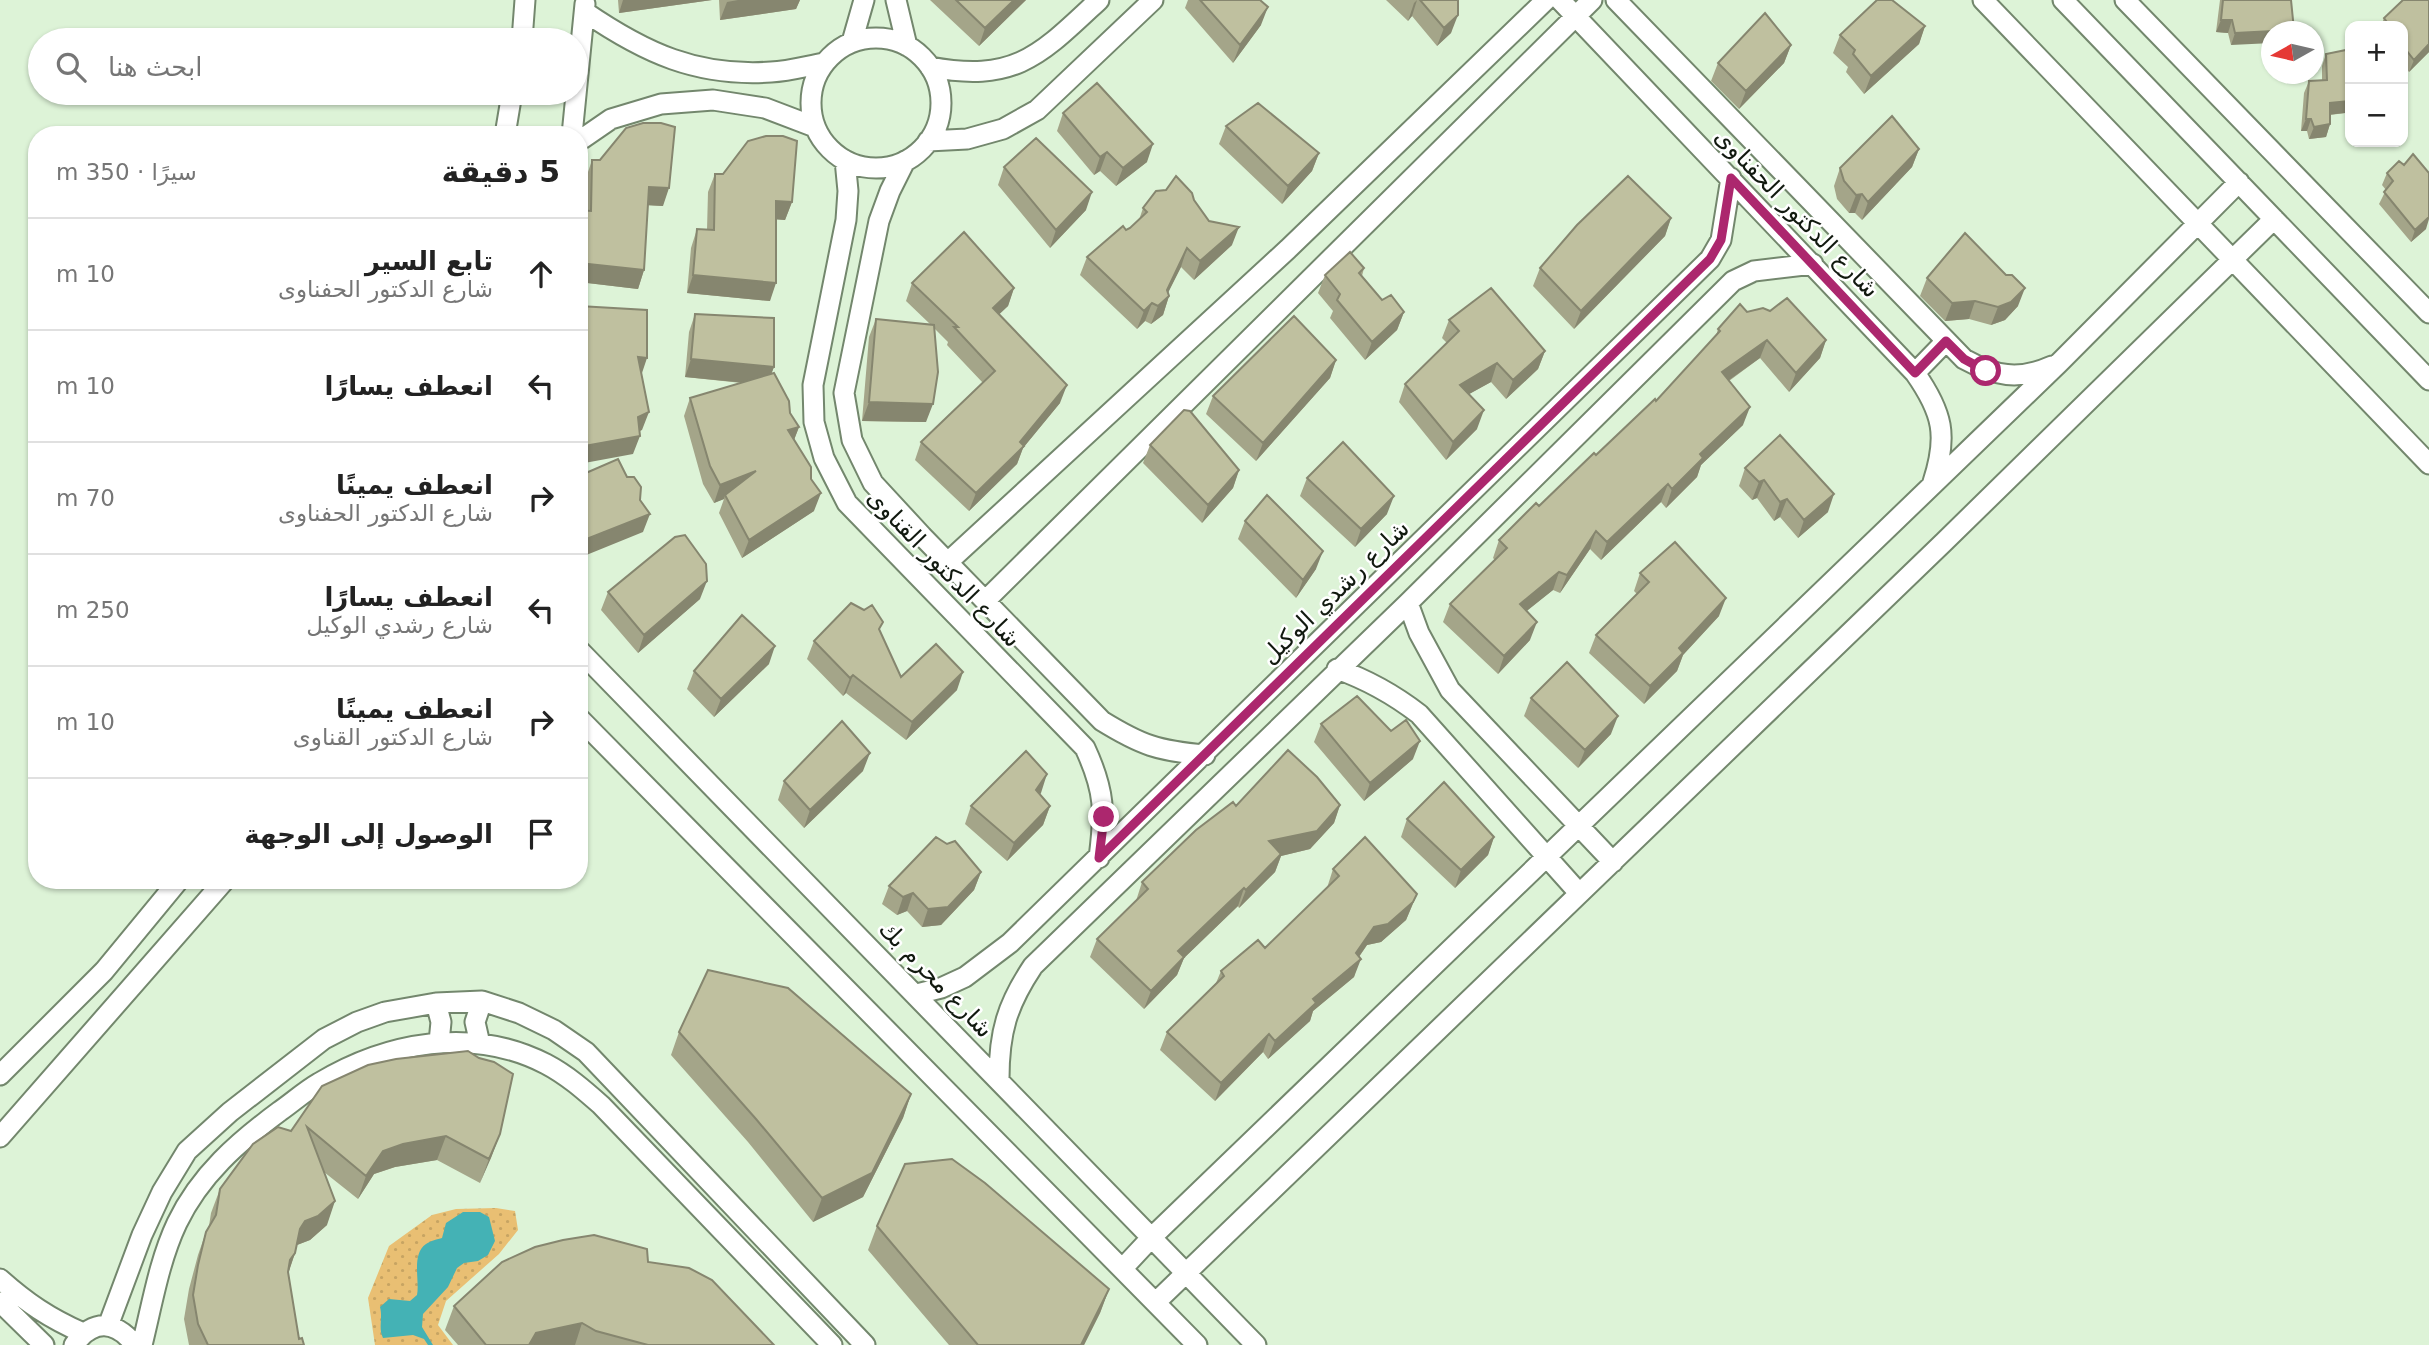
<!DOCTYPE html>
<html lang="ar">
<meta charset="utf-8">
<style>
body{margin:0;font-family:"DejaVu Sans","Noto Naskh Arabic",sans-serif;background:#f2f2f2;color:#222;direction:rtl}
.controls{position:absolute;right:21px;top:21px;display:grid;overflow:hidden;border-radius:14px;box-shadow:0 2px 5px #0004}
.controls button{width:63px;height:63px;display:grid;place-items:center;padding:0;border:0;border-bottom:2px solid #e0e0e0;background:#fff;color:#222;font:35px sans-serif}
.compass{position:absolute;left:2261px;top:21px;width:63px;height:63px;border-radius:50%;background:#fff;box-shadow:0 2px 5px #0004;rotate:262deg}
.stop{position:absolute;width:21px;height:21px;margin:-16px;border:5px solid #ac276e;border-radius:50%;background:#fff}
.stop.end{background:#ac276e;border-color:#fff;box-shadow:0 2px 7px #0008}
.list{margin:0;padding:0;list-style:none}
h2{display:flex;justify-content:space-between;align-items:center;height:91px;margin:0;padding:0 28px;font-size:30px}
h2 small{font-size:23px;font-weight:400;color:#767676}
.list li{display:grid;grid-template-columns:46px 1fr auto;gap:21px;align-items:center;box-sizing:border-box;height:112px;padding:0 28px;border-top:2px solid #e0e0e0}
.list b{display:block;font-size:26px;white-space:nowrap}
.list p{margin:0;font-size:23px;white-space:nowrap;color:#767676}
.list em{font-size:23px;font-style:normal;color:#767676}
.icon{flex:none;width:38px;height:38px;fill:none;stroke:currentColor;stroke-width:2;stroke-linecap:round;stroke-linejoin:round}
.map{position:relative;flex:none;width:2429px;height:1345px;overflow:hidden;direction:ltr}
.search{position:absolute;background:#fff;box-shadow:0 2px 5px #0004;left:28px;top:28px;width:560px;height:77px;display:flex;align-items:center;gap:18px;box-sizing:border-box;padding:0 24px;border-radius:38px;color:#767676;font-size:26px}
.panel{position:absolute;background:#fff;box-shadow:0 2px 5px #0004;left:28px;top:126px;width:560px;height:763px;border-radius:28px;direction:rtl}
.map>svg:first-child{display:block}
</style>
<div class="map">
<svg width="2429" height="1345" viewBox="0 0 2429 1345">
<defs>
<pattern id="grass-dots" width="8" height="8" patternUnits="userSpaceOnUse" patternTransform="scale(1.75)"><rect width="8" height="8" fill="#e9bf73"/><path d="M2 2h.1M6 6h.1" fill="none" stroke="#c7a462" stroke-width="1.8" stroke-linecap="round"/></pattern>
</defs>
<rect width="100%" height="100%" fill="#ddf3d7"/>
<path fill="url(#grass-dots)" d="M496 1208 515 1211 518 1230 499 1254 446 1301 438 1325 453 1345H375L368 1298 389 1246 432 1215 456 1209Z"/>
<path fill="#44b2b5" d="M463 1212H480L489 1217 495 1241 488 1255 478 1261 464 1263 457 1268 448 1287 423 1314 422 1327 433 1345H428L424 1339 413 1335 383 1338C378 1328 383 1318 380 1307L389 1299 410 1301 417 1295C420 1281 411 1254 426 1244 430 1241 438 1239 442 1238L446 1223Z"/>
<g fill="none" stroke-linecap="round" stroke-linejoin="round">
<defs>
<path id="street" d="M896 0 907 46
M1560 0 1915 373C1943 413 1948 436 1933 482
M1616 0 1964 359C1995 376 2018 381 2052 366
M1983 0 2429 464
M2063 0 2429 380
M2125 0 2429 313
M585 12C645 53 697 77 771 72 789 71 807 66 824 63
M811 103a65 65 0 1 1 130 0a65 65 0 1 1-130 0Z
M522 40 525 0
M852 42 864 0
M930 67C1016 83 1040 55 1099 0
M505 135 512 93
M572 135 585 4
M579 141 611 119 661 104 713 100 765 108 815 127
M928 141 967 139 1003 129 1037 110 1153 0
M845 160 848 191 846 220 813 385 814 422 824 458 847 503 1085 748C1105 791 1105 812 1099 858
M905 161 890 191 879 221 844 393 852 440 873 483 922 536 1102 721C1141 745 1158 751 1205 755
M1915 373 1946 341
M948 562 1288 249 1546 0
M985 601 1592 0
M1408 603 1419 633 1450 690 1613 862
M579 650 1256 1345
M1337 669C1368 680 1393 694 1419 714L1579 893
M579 718 1197 1345
M917 994 941 988 965 977 1010 943 1710 259 1721 240 1731 178
M436 1003 441 1022 439 1042
M480 1044 475 1022 482 1001
M0 1075 104 971 179 880
M999 1079C999 1032 1007 1005 1033 966L1408 603 1733 281 1754 271 1813 264
M0 1137 225 880
M1123 1268 1151 1238 2059 363 2239 182
M0 1279C27 1303 49 1318 83 1333
M0 1302 44 1345
M1156 1302 1944 542 2274 219
M108 1326 142 1235 162 1192 187 1151 230 1112 324 1039 357 1022 385 1012 436 1003 482 1001 519 1013 554 1030 586 1052 865 1345
M74 1345C93 1319 115 1320 135 1345
M142 1345C152 1305 159 1261 177 1223 200 1175 238 1142 280 1111 293 1102 305 1091 319 1083 387 1042 472 1026 546 1064 567 1075 584 1090 601 1105L832 1345"/>
</defs>
<use href="#street" stroke="#73876d" stroke-width="23"/>
<use href="#street" stroke="#fff" stroke-width="19"/>
</g>
<path fill="#a4a589" d="M618 0H712L619 13Z
M719 0H800L796 9 720 20Z
M930 0H1026L979 46Z
M1188 0H1260L1261 25 1233 63 1185 8Z
M1386 0H1458L1451 33 1437 46 1412 16 1408 21Z
M2220 0H2291L2231 45 2228 33 2216 32Z
M2403 0H2429V52L2409 72 2403 64V26H2381L2384 18Z
M1925 26 1919 44 1864 94 1846 72 1848 67 1833 53 1840 35Z
M1791 45 1784 63 1739 109 1711 81 1718 63Z
M2326 54 2350 101 2345 113 2330 115V124L2326 137 2309 139 2307 131H2301L2304 93 2309 81 2322 80V66Z
M1063 113 1147 162 1116 186 1100 171 1094 175 1057 131Z
M1226 126 1319 153 1312 171 1282 204 1219 144Z
M1919 149 1912 167 1862 220 1855 213H1849L1837 199 1834 186 1840 168Z
M592 160 663 206 648 205 644 270 638 289 579 282V210L585 211 586 178Z
M2404 165 2426 229 2411 242 2379 204 2386 190 2382 185 2387 173Z
M1004 167 1086 210 1050 248 998 185Z
M715 174 792 202 785 220 776 219 770 301 687 293 691 248 697 229 707 230 708 192Z
M1194 200 1209 221 1232 245 1194 280 1181 267 1168 292 1169 296 1163 315 1151 324 1145 321 1137 329 1080 275 1087 257 1130 228 1139 220 1143 208Z
M1671 218 1665 236 1574 329 1533 286 1540 268Z
M1364 268 1362 276 1382 300 1404 312 1397 330 1365 360 1330 318 1333 311 1318 293 1325 275Z
M1927 278 2018 306 2005 320 1991 325 1969 319 1945 321 1920 296Z
M912 283 1014 288 1008 306 999 314 1060 403 1023 448 1017 464 969 511 915 460 921 442 983 383 947 345 948 342 934 328 926 422 862 421 869 337 876 319 930 324 906 301Z
M1747 312 1826 340 1820 358 1789 392 1760 358 1729 381 1743 425 1701 465 1697 477 1666 508 1661 502 1601 560 1590 549 1560 593 1553 590 1526 611 1530 640 1498 674 1443 622 1450 604 1495 560 1493 558 1499 540 1539 506 1656 401 1716 336 1718 329Z
M695 314 774 367 771 374 790 413 799 427 794 440 811 479 814 511 742 558 719 513 724 499 714 503 703 484 684 416 690 398 742 383 685 377 689 332Z
M1449 320 1545 351 1538 369 1506 399 1491 382 1469 394 1477 429 1446 460 1399 402 1405 384 1447 343 1442 338Z
M1336 360 1330 378 1256 461 1206 414 1213 396Z
M1150 445 1239 470 1233 488 1202 523 1143 463Z
M1745 468 1828 512 1798 538 1780 517 1774 521 1757 498 1752 500 1739 486Z
M1307 478 1387 514 1355 547 1300 496Z
M1245 521 1316 569 1296 598 1238 539Z
M1640 573 1719 616 1683 655 1677 671 1644 704 1589 653 1596 635 1637 594 1634 591Z
M608 592 700 599 638 653 601 610Z
M880 631 901 677 957 690 906 740 846 693 843 696 807 659 814 641Z
M769 664 714 717 687 689 694 671Z
M1531 698 1611 734 1578 768 1524 716Z
M1321 724 1413 759 1364 801 1314 742Z
M863 771 804 828 778 800 784 781Z
M1041 793 1039 794 1050 806 1043 825 1007 861 965 824 971 806Z
M1340 805 1334 823 1310 849 1281 856 1275 872 1239 908 1238 906 1184 958 1177 975 1144 1009 1090 957 1097 939 1136 901 1142 882 1236 806Z
M1407 819 1494 837 1488 855 1455 888 1401 837Z
M1333 869 1417 894 1406 920 1381 942 1367 945 1359 957 1354 977 1313 1011 1310 1021 1268 1059 1263 1052 1215 1101 1160 1050 1167 1032 1216 983 1221 971 1265 948 1327 888Z
M981 872 974 890 941 925 922 927 907 911 897 915 882 904 889 886Z
M679 1032 911 1094 903 1118 863 1197 813 1222 748 1142 671 1055Z
M479 1058 500 1134 480 1183 437 1160 395 1167 374 1174 358 1199 324 1172 327 1225 310 1240 297 1245 295 1253 288 1274 299 1339 304 1345H189L184 1319 189 1289 198 1255 206 1232 209 1226 211 1213 220 1189 291 1131Z
M877 1226 1109 1289 1100 1313 1084 1345H949L868 1250Z
M648 1262 774 1345H458L445 1330 454 1306Z"/>
<path fill="#86866f" d="M623 0H712L619 13Z
M738 0H800L796 9 720 20 727 2Z
M1014 0H1026L979 46 985 28Z
M1417 0 1412 16 1408 21 1414 3Z
M1268 7 1261 25 1233 63 1240 45Z
M1458 15 1451 33 1437 46 1444 28Z
M2221 20H2232L2228 33 2216 32Z
M1925 26 1919 44 1864 94 1871 76Z
M2294 30V32H2272V43L2231 45 2235 33Z
M2429 44V52L2409 72 2414 60Z
M1791 45 1784 63 1739 109 1746 91Z
M2350 101 2345 113 2326 115 2330 103Z
M2306 119H2311L2307 131H2301Z
M2330 124 2326 137 2309 139 2314 127Z
M1153 144 1147 162 1116 186 1123 168Z
M1919 149 1912 167 1862 220 1868 202Z
M1107 152 1100 171 1094 175 1100 157Z
M1319 153 1312 171 1282 204 1288 186Z
M649 187 669 188 663 206 643 205Z
M1092 192 1086 210 1050 248 1056 230Z
M1862 194 1855 213H1849L1856 195Z
M776 201 792 202 785 220 770 219Z
M2429 215V219L2426 229 2411 242 2415 230Z
M1671 218 1665 236 1574 329 1581 311Z
M1239 227 1232 245 1194 280 1200 261Z
M1187 248 1181 267 1164 301 1169 296 1163 315 1151 324 1158 306Z
M579 263 644 270 638 289 579 282Z
M693 275 776 283 770 301 687 293Z
M1014 288 1008 306 987 326 993 308Z
M2025 288 2018 306 2005 320 1991 325 1998 307Z
M1975 301 1969 319 1945 321 1952 303Z
M1152 303 1145 321 1137 329 1144 311Z
M1404 312 1397 330 1365 360 1372 342Z
M1767 340 1760 358 1715 390 1722 372Z
M1826 340 1820 358 1789 392 1796 373Z
M1545 351 1538 369 1506 399 1513 380Z
M638 357 647 358 641 376Z
M691 359 774 367 767 385 685 377Z
M1336 360 1330 378 1256 461 1263 443Z
M1497 363 1491 382 1453 403 1460 385Z
M1067 385 1060 403 1023 448 1017 464 969 511 976 493Z
M869 402 933 404 926 422 862 421Z
M1750 407 1743 425 1701 465 1697 477 1666 508 1672 489 1700 454Z
M1484 410 1477 429 1446 460 1453 442Z
M649 412 642 430 632 435 638 417Z
M799 427 792 445 788 430Z
M640 436 633 454 579 464V447Z
M1239 470 1233 488 1202 523 1208 505Z
M756 471 725 495 724 499 714 503 720 485Z
M1764 480 1757 498 1752 500 1759 482Z
M1668 484 1661 502 1601 560 1607 542Z
M821 493 814 511 742 558 749 540Z
M1834 494 1828 512 1798 538 1804 520Z
M1394 496 1387 514 1355 547 1361 529Z
M1787 499 1780 517 1774 521 1780 502Z
M650 514 643 532 579 558V542Z
M1596 531 1590 549 1560 593 1567 575Z
M1323 551 1316 569 1296 598 1303 580Z
M1559 572 1553 590 1513 622 1520 604Z
M707 581 700 599 638 653 644 635Z
M1726 598 1719 616 1683 655 1677 671 1644 704 1650 686 1679 648Z
M1537 622 1530 640 1498 674 1504 656Z
M775 646 769 664 714 717 721 699Z
M963 672 957 690 906 740 912 722Z
M853 675 846 693 843 696 850 678Z
M1618 716 1611 734 1578 768 1585 750Z
M1420 741 1413 759 1364 801 1370 783Z
M870 753 863 771 804 828 810 810Z
M1047 774 1041 793 1029 808 1036 790Z
M1340 805 1334 823 1310 849 1281 856 1275 872 1239 908 1246 890 1269 841Z
M1050 806 1043 825 1007 861 1014 843Z
M1494 837 1488 855 1455 888 1461 870Z
M981 872 974 890 941 925 922 927 928 909Z
M1244 888 1238 906 1184 958 1177 975 1144 1009 1151 991 1178 951Z
M913 893 907 911 897 915 903 897Z
M1417 894 1406 920 1381 942 1367 945 1353 965 1361 959 1354 977 1313 1011 1310 1021 1268 1059 1275 1041 1356 953 1374 927Z
M1269 1034 1263 1052 1215 1101 1221 1083Z
M911 1094 903 1118 863 1197 813 1222 822 1198Z
M500 1134 491 1158 480 1183 489 1159Z
M446 1136 437 1160 395 1167 374 1174 358 1199 366 1176 383 1151 403 1144Z
M335 1201 327 1225 310 1240 297 1245 300 1229 305 1221Z
M295 1253 287 1277 290 1260Z
M1109 1289 1100 1313 1084 1345H1081Z
M582 1323 575 1345H529L536 1333Z"/>
<path fill="#bfc09f" stroke="#86866f" stroke-width="2" d="M956 0H1014L985 28Z
M1200 0H1260L1268 7 1240 45Z
M1420 0H1458V15L1444 28Z
M1877 0H1892L1925 26 1871 76 1853 54 1855 50 1840 35Z
M2223 0H2291L2294 30 2235 33 2232 20H2221Z
M2403 0H2429V44L2414 60 2403 46V26H2390L2384 18Z
M1765 13 1791 45 1746 91 1718 63Z
M2346 50 2350 64V101L2330 103V124L2314 127 2311 119H2306L2309 81 2327 80 2326 54Z
M1097 83 1153 144 1123 168 1107 152 1100 157 1063 113Z
M1258 103 1319 153 1288 186 1226 126Z
M1892 116 1919 149 1868 202 1862 194 1856 195 1844 181 1840 168Z
M643 123H661L675 127 669 188 649 187 644 270 579 263V210L591 211 592 160H600L626 128Z
M766 136H783L797 141 792 202 776 201V283L693 275 697 229 714 230 715 174H723L748 141Z
M1036 138 1092 192 1056 230 1004 167Z
M2413 154 2429 173V217L2415 230 2384 192 2393 181 2387 173 2399 161 2404 165Z
M1176 176 1192 193 1194 200 1209 221 1239 227 1200 261 1187 248 1167 290 1169 296 1158 306 1152 303 1144 311 1087 257 1123 226 1126 230 1130 228 1147 212 1143 208 1156 191 1166 190Z
M1628 176 1671 218 1581 311 1540 268 1577 225Z
M964 232 1014 288 993 308 1067 385 1020 442 1024 446 976 493 921 442 995 371 954 327H958L912 283Z
M1965 233 2006 275H2012L2025 288 2011 302 1998 307 1975 301 1952 303 1927 278Z
M1350 252 1364 268 1359 273 1382 300 1391 295 1404 312 1372 342 1337 300 1340 294 1325 275Z
M1491 288 1545 351 1513 380 1497 363 1460 385 1484 410 1453 442 1405 384 1459 331 1449 320Z
M1787 298 1826 340 1796 373 1767 340 1722 372 1750 407 1700 454 1703 458 1672 489 1668 484 1607 542 1596 531 1567 575 1559 572 1520 604 1537 622 1504 656 1450 604 1507 548 1499 540 1536 503 1539 506 1594 453 1596 455 1655 399 1656 401 1720 331 1718 329 1740 304 1747 312 1763 308 1770 311Z
M579 306 647 310V358L638 357 649 412 638 417 640 436 579 447Z
M695 314 774 318V367L691 359Z
M1294 316 1336 360 1263 443 1213 396Z
M876 319 934 325 938 372 933 404 869 402Z
M774 373 789 401 790 413 799 427 788 430 811 467V479L821 493 749 540 725 495 756 471 720 485 710 466 690 398Z
M1184 410 1190 411 1239 470 1208 505 1150 445Z
M1780 435 1834 494 1804 520 1787 499 1780 502 1764 480 1759 482 1745 468Z
M1343 442 1394 496 1361 529 1307 478Z
M618 459 627 477H634L641 487 640 500 650 514 579 542V476Z
M1267 495 1323 551 1303 580 1245 521Z
M685 535 706 564 707 581 644 635 608 592 675 537Z
M1675 542 1726 598 1679 648 1683 653 1650 686 1596 635 1649 582 1640 573Z
M851 603 864 610 872 605 883 622 879 629 901 677 936 644 963 672 912 722 853 675 850 678 814 641Z
M742 615 775 646 721 699 694 671Z
M1567 662 1618 716 1585 750 1531 698Z
M1357 696 1391 731 1406 720 1420 741 1370 783 1321 724Z
M842 721 870 753 810 810 784 781Z
M1288 750 1317 777 1340 805 1317 831 1269 841 1281 854 1246 890 1244 888 1178 951 1184 957 1151 991 1097 939 1148 889 1142 882 1196 830 1233 802 1236 806Z
M1026 751 1047 774 1036 790 1050 806 1014 843 971 806Z
M1444 782 1494 837 1461 870 1407 819Z
M936 837 947 844 955 841 981 872 948 907 928 909 913 893 903 897 889 886Z
M1365 837 1417 894 1413 902 1388 924 1374 927 1356 953 1361 959 1313 999 1316 1003 1275 1041 1269 1034 1221 1083 1167 1032 1224 976 1221 971 1258 940 1265 948 1339 876 1333 869Z
M708 970 788 988 911 1094 872 1173 822 1198 756 1119 679 1032Z
M468 1051 479 1058 494 1062 513 1074 500 1134 489 1159 446 1136 403 1144 383 1151 366 1176 307 1127 335 1201 318 1216 305 1221 300 1229 295 1253 290 1260 288 1272 299 1339 302 1338 304 1345H208L198 1324 193 1295 198 1265 206 1232 216 1215 220 1189 253 1144 278 1127 291 1131 322 1086 368 1065 396 1059Z
M952 1159 985 1183 1109 1289 1081 1345H978L877 1226 905 1164Z
M594 1235 647 1249 648 1262 689 1268 712 1280 774 1345H648L596 1331 582 1323 536 1333 529 1345H486L454 1306 502 1262 535 1247 563 1240Z"/>
<g fill="none" stroke-linecap="round" stroke-linejoin="round">
<path stroke="#ac276e" stroke-width="9" d="M1104 817 1099 858 1710 259 1721 240 1731 178 1915 373 1946 341 1964 359 1986 371"/>
</g>
<g text-anchor="middle" stroke-width="5" stroke-linejoin="round" paint-order="stroke">
<g font-size="24" fill="#11190f" stroke="#fff">
<text transform="translate(1797 213) rotate(46)" y="8">شارع الدكتور الحفناوى</text>
<text transform="translate(944 568) rotate(46)" y="8">شارع الدكتور القناوى</text>
<text transform="translate(1335 592) rotate(-44)" y="8">شارع رشدي الوكيل</text>
<text transform="translate(936 979) rotate(46)" y="8">شارع محرم بك</text>
</g>
</g>
</svg>
<div class="controls">
<button>+</button>
<button>−</button>
</div>
<svg class="compass" viewBox="-18 -18 36 36"><path d="M0-13l5 13h-10z" fill="#e53935"/><path d="M0 13l5-13h-10z" fill="#767676"/></svg>
<div class="stop" style="left:1986px;top:371px"></div>
<div class="stop end" style="left:1104px;top:817px"></div>
<div class="search"><svg class="icon" aria-label="search" viewBox="0 0 24 24"><circle cx="10" cy="10" r="6"/><path d="M15 15l6 6"/></svg>ابحث هنا</div>
<section class="panel">
<h2>5 دقيقة<small>سيرًا · 350 m</small></h2>
<ul class="list">
<li><svg class="icon" aria-label="ahead" viewBox="0 0 24 24"><path d="M12 20V5M6 11l6-6 6 6"/></svg><div><b>تابع السير</b><p>شارع الدكتور الحفناوى</p></div><em>10 m</em></li>
<li><svg class="icon" aria-label="left" viewBox="0 0 24 24"><path d="M17 20v-9H6M10 6l-5 5 5 5"/></svg><div><b>انعطف يسارًا</b></div><em>10 m</em></li>
<li><svg class="icon" aria-label="right" viewBox="0 0 24 24"><path d="M7 20v-9h11M14 6l5 5-5 5"/></svg><div><b>انعطف يمينًا</b><p>شارع الدكتور الحفناوى</p></div><em>70 m</em></li>
<li><svg class="icon" aria-label="left" viewBox="0 0 24 24"><path d="M17 20v-9H6M10 6l-5 5 5 5"/></svg><div><b>انعطف يسارًا</b><p>شارع رشدي الوكيل</p></div><em>250 m</em></li>
<li><svg class="icon" aria-label="right" viewBox="0 0 24 24"><path d="M7 20v-9h11M14 6l5 5-5 5"/></svg><div><b>انعطف يمينًا</b><p>شارع الدكتور القناوى</p></div><em>10 m</em></li>
<li><svg class="icon" aria-label="arrive" viewBox="0 0 24 24"><path d="M6 21V4h12l-3 4 3 4H6"/></svg><div><b>الوصول إلى الوجهة</b></div></li>
</ul>
</section>
</div>
